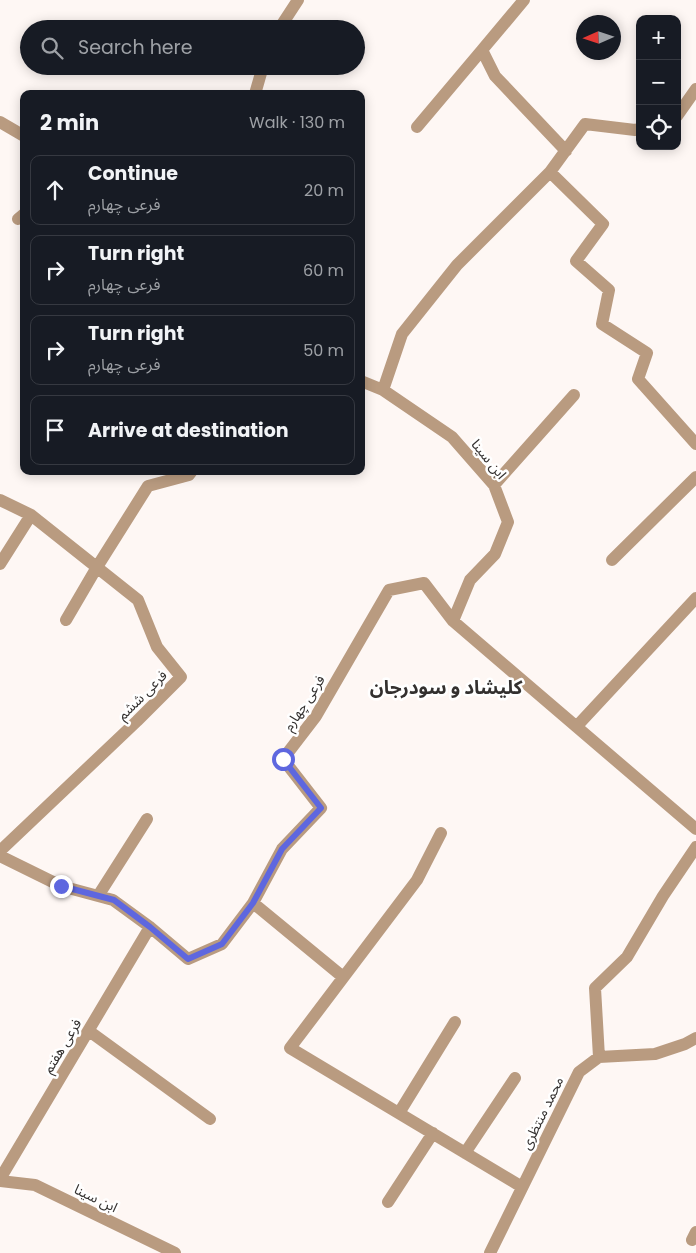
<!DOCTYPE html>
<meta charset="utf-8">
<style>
body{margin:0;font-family:Poppins,"Noto Sans Arabic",sans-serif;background:#242831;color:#f1f3f6}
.controls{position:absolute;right:15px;top:15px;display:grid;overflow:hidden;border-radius:10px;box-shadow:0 2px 12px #0003}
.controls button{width:45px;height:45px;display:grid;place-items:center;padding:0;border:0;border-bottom:1px solid #363941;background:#171b24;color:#f1f3f6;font:25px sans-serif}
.compass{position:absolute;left:576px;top:15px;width:45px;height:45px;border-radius:50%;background:#171b24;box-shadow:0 2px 12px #0003;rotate:267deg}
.stop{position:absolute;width:15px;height:15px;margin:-11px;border:4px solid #5e67df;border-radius:50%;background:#fff}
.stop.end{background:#5e67df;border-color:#fff;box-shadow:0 1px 5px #0008}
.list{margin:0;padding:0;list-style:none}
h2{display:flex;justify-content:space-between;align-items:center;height:65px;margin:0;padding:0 20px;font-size:21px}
h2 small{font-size:16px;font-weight:400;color:#9ea1a6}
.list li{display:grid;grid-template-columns:32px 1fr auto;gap:15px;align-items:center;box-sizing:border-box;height:70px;margin:0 10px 10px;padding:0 10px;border:1px solid #363941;border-radius:10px}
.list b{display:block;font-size:19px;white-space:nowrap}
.list p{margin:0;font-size:16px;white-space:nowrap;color:#9ea1a6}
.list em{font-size:16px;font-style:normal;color:#9ea1a6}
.icon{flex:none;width:28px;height:28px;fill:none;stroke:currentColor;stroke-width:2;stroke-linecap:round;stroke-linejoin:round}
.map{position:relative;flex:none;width:696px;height:1253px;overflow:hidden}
.search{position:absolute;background:#171b24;box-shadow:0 2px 12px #0003;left:20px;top:20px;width:345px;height:55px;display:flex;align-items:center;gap:12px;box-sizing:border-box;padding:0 18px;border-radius:28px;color:#9ea1a6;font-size:19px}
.panel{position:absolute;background:#171b24;box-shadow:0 2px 12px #0003;left:20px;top:90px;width:345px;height:385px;border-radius:10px}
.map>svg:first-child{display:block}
</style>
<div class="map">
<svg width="696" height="1253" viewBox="0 0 696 1253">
<rect width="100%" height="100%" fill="#fef7f4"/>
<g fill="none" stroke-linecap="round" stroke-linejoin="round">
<path stroke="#b99b80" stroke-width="12" d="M524 0 482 50 495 76 566 151
M279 29 298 0
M255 94 263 66
M677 116 696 89
M0 122 24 136
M417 127 482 50
M550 172 603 224 576 261 609 290 602 324 647 353 638 379 696 444
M18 219 24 214
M361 381 383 390 452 437 494 485 508 522 495 554 470 580 453 621
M383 390 402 334 457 265 550 172 585 124 635 130 640 129
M494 485 574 395
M0 500 31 515 138 600 157 647 181 677 137 721 0 851
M612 560 696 477
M0 564 31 515
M66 620 97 567 148 486 189 475 192 471
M577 726 696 598
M441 833 417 880 290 1048 522 1187
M0 856 61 886 113 900 150 927 188 959 222 944 253 903 282 849 321 808 283 759 316 716 389 590 424 583 453 621 696 829
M98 896 147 819
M253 903 343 977
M89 1031 210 1119
M599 1057 595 988 627 957 663 896 696 847
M399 1113 455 1022
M465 1153 515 1078
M0 1179 150 927
M0 1181 35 1185 175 1253
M388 1202 433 1133
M692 1240 696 1232
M490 1253 579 1072 599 1057 655 1054 685 1044 696 1038"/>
</g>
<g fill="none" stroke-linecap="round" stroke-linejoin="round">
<path stroke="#5e67df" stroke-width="6" d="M61 886 114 900 150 927 188 959 222 944 253 903 282 849 321 808 283 759"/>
</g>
<g text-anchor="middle" stroke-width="5" stroke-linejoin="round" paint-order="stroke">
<g font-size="14" fill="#33302f" stroke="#fff">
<text transform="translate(489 459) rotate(51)" y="5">ابن سینا</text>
<text transform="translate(142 695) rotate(-45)" y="5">فرعی ششم</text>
<text transform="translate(304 703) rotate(-57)" y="5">فرعی چهارم</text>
<text transform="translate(62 1046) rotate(-59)" y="5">فرعی هفتم</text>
<text transform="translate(542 1113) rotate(-64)" y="5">محمد منتظری</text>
<text transform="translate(96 1198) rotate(26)" y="5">ابن سینا</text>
</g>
<g font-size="19" font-weight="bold" fill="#33302f" stroke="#fff">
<text x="446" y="694">کلیشاد و سودرجان</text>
</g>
</g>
</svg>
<div class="controls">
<button>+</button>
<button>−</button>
<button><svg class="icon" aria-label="locate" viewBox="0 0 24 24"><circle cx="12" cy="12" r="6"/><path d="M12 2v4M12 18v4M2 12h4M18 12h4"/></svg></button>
</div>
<svg class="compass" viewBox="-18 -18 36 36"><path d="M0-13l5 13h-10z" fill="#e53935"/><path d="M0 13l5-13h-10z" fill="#9ea1a6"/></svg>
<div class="stop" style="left:283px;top:759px"></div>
<div class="stop end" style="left:61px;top:886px"></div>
<div class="search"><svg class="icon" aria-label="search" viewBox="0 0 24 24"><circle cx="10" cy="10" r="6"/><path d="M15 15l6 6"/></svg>Search here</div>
<section class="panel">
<h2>2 min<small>Walk · 130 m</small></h2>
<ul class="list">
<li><svg class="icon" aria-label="ahead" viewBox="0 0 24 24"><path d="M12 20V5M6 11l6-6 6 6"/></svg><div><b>Continue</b><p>فرعی چهارم</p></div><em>20 m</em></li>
<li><svg class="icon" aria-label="right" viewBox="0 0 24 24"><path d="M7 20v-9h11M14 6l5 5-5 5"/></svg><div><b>Turn right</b><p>فرعی چهارم</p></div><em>60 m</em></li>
<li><svg class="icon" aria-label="right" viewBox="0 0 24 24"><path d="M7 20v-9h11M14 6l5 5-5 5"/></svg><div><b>Turn right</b><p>فرعی چهارم</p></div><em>50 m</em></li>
<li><svg class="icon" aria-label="arrive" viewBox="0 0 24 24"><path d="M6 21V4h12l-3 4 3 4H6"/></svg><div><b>Arrive at destination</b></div></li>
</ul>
</section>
</div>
